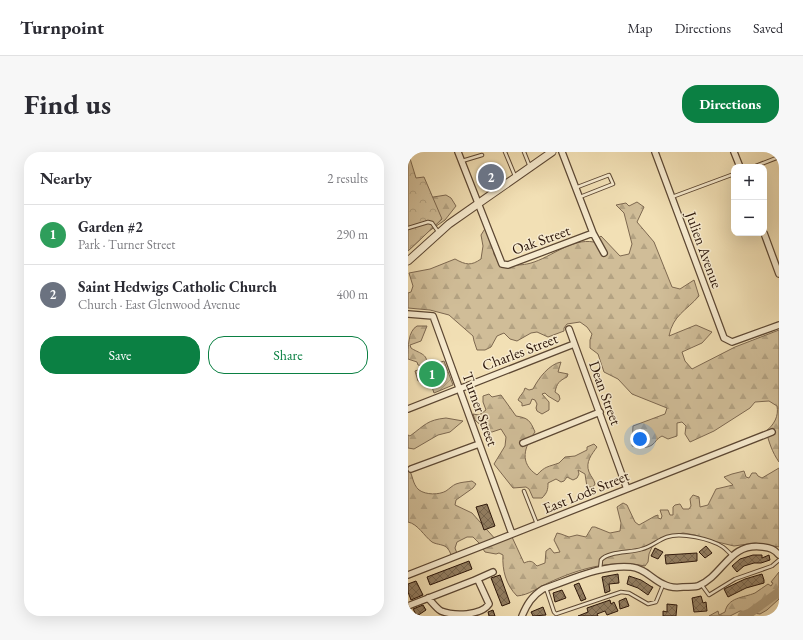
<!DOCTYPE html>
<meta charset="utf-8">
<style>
body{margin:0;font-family:"EB Garamond",serif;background:#f7f7f7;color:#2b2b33}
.controls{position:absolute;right:12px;top:12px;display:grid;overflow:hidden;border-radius:8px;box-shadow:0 4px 16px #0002}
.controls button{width:36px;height:36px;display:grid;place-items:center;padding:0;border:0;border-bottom:1px solid #e1e1e2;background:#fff;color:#2b2b33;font:20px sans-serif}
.you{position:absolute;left:232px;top:287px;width:14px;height:14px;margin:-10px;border:3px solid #fff;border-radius:50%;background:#1a73e8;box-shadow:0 0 0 6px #1a73e833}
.badge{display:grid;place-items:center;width:26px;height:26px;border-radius:50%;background:#0b8043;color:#fff;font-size:13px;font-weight:700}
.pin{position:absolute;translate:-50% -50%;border:2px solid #fff;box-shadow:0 1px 4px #0006}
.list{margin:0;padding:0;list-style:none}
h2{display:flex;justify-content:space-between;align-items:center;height:52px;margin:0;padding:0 16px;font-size:17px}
h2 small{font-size:13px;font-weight:400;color:#7c7c81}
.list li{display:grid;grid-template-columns:26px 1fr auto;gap:12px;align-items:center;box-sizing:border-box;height:60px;padding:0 16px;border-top:1px solid #e1e1e2}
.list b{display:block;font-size:15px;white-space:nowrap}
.list p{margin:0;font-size:13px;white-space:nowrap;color:#7c7c81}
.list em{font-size:13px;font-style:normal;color:#7c7c81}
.actions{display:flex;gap:8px;padding:12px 16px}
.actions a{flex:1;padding:9px 0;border:1px solid #0b8043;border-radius:16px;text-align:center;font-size:14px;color:#0b8043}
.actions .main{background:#0b8043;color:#fff}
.map{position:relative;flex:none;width:371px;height:464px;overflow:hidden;border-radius:16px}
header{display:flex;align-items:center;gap:24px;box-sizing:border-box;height:56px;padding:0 20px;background:#fff;border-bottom:1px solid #e1e1e2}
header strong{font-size:19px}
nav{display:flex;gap:22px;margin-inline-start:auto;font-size:14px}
.intro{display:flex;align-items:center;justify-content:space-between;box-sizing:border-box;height:96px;padding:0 24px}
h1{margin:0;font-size:28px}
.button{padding:10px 18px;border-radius:16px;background:#0b8043;color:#fff;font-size:14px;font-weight:700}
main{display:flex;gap:24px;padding:0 24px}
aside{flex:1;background:#fff;border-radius:16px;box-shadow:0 4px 16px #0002}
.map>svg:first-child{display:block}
</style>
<header>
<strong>Turnpoint</strong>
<nav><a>Map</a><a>Directions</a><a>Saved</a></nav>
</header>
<div class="intro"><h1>Find us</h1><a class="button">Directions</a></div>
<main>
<aside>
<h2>Nearby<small>2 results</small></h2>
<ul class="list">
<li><span class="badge" style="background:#2e9e5b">1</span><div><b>Garden #2</b><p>Park · Turner Street</p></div><em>290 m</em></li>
<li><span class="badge" style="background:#6b7280">2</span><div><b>Saint Hedwigs Catholic Church</b><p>Church · East Glenwood Avenue</p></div><em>400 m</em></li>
</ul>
<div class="actions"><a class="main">Save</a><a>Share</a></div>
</aside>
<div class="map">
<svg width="371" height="464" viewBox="0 0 371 464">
<defs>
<pattern id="forest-firs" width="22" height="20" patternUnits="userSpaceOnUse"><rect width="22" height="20" fill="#d0bd98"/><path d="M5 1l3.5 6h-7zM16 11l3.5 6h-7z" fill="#b3a282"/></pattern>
<pattern id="park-crowns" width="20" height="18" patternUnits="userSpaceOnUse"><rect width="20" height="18" fill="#d0bd98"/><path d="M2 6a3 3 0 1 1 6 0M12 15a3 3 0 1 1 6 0" fill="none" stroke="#b3a282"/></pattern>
<pattern id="garden-furrows" width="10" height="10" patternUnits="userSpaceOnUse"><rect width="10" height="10" fill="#d0bd98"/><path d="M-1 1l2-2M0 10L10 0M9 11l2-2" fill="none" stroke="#b3a282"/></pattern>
<pattern id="building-cross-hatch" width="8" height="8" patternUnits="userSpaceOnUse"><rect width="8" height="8" fill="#927e62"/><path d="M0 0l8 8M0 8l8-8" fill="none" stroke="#77664f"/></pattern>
</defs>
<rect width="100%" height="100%" fill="#f2e0b5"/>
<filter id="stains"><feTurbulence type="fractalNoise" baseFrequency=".005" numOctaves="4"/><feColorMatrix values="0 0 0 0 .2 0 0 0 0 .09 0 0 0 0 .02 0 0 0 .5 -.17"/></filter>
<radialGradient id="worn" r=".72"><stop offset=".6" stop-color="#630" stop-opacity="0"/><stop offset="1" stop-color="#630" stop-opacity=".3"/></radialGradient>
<path fill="url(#forest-firs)" stroke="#7d6850" d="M38 43 43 46 48 54 37 68 21 79 0 99 19 46Z
M229 50 236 55 229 70 246 90 264 135 272 137 286 128 291 144C278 159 265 163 261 184L288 173 304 180 294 191 274 200 277 209 284 217 327 195 371 178V310C364 300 361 290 358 279 366 273 371 264 369 254L361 249 347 250 342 256 306 279 282 290 277 282 278 274 274 270 269 271V284L260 287 254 284C249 286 248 290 244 293 238 297 231 295 224 294 226 288 224 281 225 274L257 262 259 256 224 242 210 227 196 220 190 202 182 196V188L184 182 179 175 172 170 159 172 156 176V179L140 185 129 180 123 181 109 189 102 187 96 181 89 184 83 195 77 198H69L66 189 65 184 41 163 22 158 0 156V141L3 140 5 134 1 121 22 117 47 107C58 113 63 114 73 107L75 94 73 83 78 75C80 82 84 89 85 95 86 98 85 102 87 104 93 115 113 114 123 111 144 105 163 86 186 90L193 84 212 104 221 102 224 92 216 61 208 53 218 51 221 54Z
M9 174H19L13 189 2 193 3 196C10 201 21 202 18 212L15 214 10 213 9 210 0 207C0 195 0 179 9 174Z
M153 210 150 220 160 222 159 225C151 229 149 231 147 240L151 243 152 247 150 250 140 244 137 241 134 242 141 250V258L134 262 129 259 128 256 129 252 127 248 124 247 122 252 114 254V251L110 248C112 243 116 241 117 236L121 238 125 237C130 227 141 212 153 210Z
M81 242 84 245 93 243 108 264C120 266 122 268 127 280 116 295 111 311 129 323 137 314 140 315 151 311L157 305 167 304 179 298V295L186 292 189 295C184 302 177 310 181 320 183 325 186 327 187 332L185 335H179L177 322 170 318 171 322 169 326 165 328 159 325 156 329 153 330 148 327 140 331C140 338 139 341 134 346H125L121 337 118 335 105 336 86 312 97 294 98 285 93 277 84 280H80L67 268 65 262 71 263 78 258 75 250V244Z
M38 266 55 269 42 280 30 283 6 297 0 296V283L2 284C17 273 19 268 38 266Z
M0 316C5 322 4 332 11 338 18 343 31 343 38 339 41 337 45 333 48 332 53 330 59 330 64 329L68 332 65 336 48 348 47 353 64 361 89 389 74 394 65 385H59L49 390 47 396 50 404 44 406C43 403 42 399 40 397 37 392 29 393 24 390 16 384 10 372 0 370Z
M371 316V395L347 391 326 394 301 388 287 383 275 381 252 386 244 395 241 402 240 410 237 414C203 407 170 417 140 431 129 436 121 443 109 444 98 433 94 418 95 403L91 401 88 402 77 400 75 397 104 385 116 411C123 408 124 409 129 414L137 411 138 399 142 396 146 401 152 400 146 388 149 381 153 382 161 385 169 383 178 385 184 375H187L202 381 212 379 213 371 209 355 215 351 219 353 227 370 231 373 247 364 250 363V366L253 367 254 364 252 358H260L262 363H265V355L267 353 272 352 275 357H281L283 354 282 347 285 343 291 345 292 355 300 353 308 337 325 333 316 325 324 322 336 319 338 325 341 326 344 321H348L350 324 354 326Z
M371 420V447L359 458 352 462 332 459 322 464H301L310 459 311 463 317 460C320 445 335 446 347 441 351 438 356 435 360 432L363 434 365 431 363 430Z"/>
<path fill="url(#park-crowns)" stroke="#7d6850" d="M0 0 8 26 16 25 34 67 0 99Z"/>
<path fill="url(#garden-furrows)" stroke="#7d6850" d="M36 209 45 233 26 241 21 226 10 229 7 219Z"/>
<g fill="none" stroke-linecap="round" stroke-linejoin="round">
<path stroke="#ae9b7a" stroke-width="9" d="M334 464 342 461 371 440"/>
</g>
<path fill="url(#building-cross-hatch)" stroke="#2a1408" d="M79 352 87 374 76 378 68 355Z
M298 394 304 401 297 406 291 400Z
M247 396 255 400 250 407 243 404Z
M289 401V409L258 412 257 403Z
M345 403H354V406L361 403 362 408 353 411H346L336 414 329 420 324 414 332 407Z
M61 409 64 417 22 433 19 425Z
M210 422 211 431 201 432 202 439 197 441 194 425Z
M354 422 356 428V431L338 436 320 445 316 437 337 427Z
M92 423 102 451 94 454 83 426Z
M221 424 233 428 244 435H245L240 443 230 436 219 432Z
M8 429 15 443 3 448 0 440V432Z
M171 431 178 447 173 449 166 433Z
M154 438 158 446 147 450 145 441Z
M293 444 295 451 298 450 299 459 286 460 284 446Z
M218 446 221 454 212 457 211 449Z
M202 448 203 452 206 450 210 459 199 463 197 459 189 462 190 464H170L180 460 179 456Z
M259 452 269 453 268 464H255V459L259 460Z
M15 453 18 458 9 464 5 457Z
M135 455 138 463 125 464 123 460Z
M85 458 87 464H81L80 460Z"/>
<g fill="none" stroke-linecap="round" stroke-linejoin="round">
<defs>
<path id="service" d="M97 0 107 24
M116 0 122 15
M54 9 74 3
M345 15 371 5
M167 36 201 23 205 32 172 45
M264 45 326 22
M0 76 20 70 24 71 31 81
M116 339 129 372
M192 418 193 408C200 399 223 401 234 397 243 395 250 388 259 385 273 380 303 387 315 395 319 398 321 401 325 404
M293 432 301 443 327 427 364 414 371 408
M138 436 146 460 148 462 213 440 221 441 240 452 248 450 255 433"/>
<path id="minor" d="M50 0 94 112 100 113 185 81
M154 0 185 81 196 101
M247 0 316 186 324 190 371 173
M326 0 332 15
M356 81 371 122
M0 162 25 164 104 382
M161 177 219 337
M0 257 166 192
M115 291 192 260
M3 317 71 292
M0 423 364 280
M67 428 85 420
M0 454 67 428H70L81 452C73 464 46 464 33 459 28 456 24 450 20 446
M114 464C119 452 124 444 135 437 162 428 195 412 223 415 236 416 244 427 255 432 262 436 268 436 275 435 280 435 286 435 290 434 316 423 321 390 355 395 362 396 366 397 371 403"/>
<path id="tertiary" d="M0 109 41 72 144 0"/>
</defs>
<use href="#service" stroke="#5c4733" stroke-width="4.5"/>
<use href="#minor" stroke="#5c4733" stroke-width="8"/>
<use href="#tertiary" stroke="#5c4733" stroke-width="9"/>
<use href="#service" stroke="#f7ebcf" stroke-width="2.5"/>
<use href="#minor" stroke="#f7ebcf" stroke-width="5.5"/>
<use href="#tertiary" stroke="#f7ebcf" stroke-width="7"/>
</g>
<g text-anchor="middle" stroke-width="3" stroke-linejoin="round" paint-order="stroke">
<g font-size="15" fill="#2a1408" stroke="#f7ebcf">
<text transform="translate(133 88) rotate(-20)" y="5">Oak Street</text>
<text transform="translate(296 98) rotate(70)" y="5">Julien Avenue</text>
<text transform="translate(112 200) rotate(-21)" y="5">Charles Street</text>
<text transform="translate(197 241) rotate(70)" y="5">Dean Street</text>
<text transform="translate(72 257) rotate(70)" y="5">Turner Street</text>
<text transform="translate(178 340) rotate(-22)" y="5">East Lods Street</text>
</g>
</g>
<rect width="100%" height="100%" filter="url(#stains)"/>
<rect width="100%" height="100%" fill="url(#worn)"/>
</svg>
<div class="controls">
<button>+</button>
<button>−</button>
</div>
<div class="you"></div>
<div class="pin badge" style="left:24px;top:222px;background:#2e9e5b">1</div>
<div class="pin badge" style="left:83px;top:25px;background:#6b7280">2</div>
</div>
</main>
